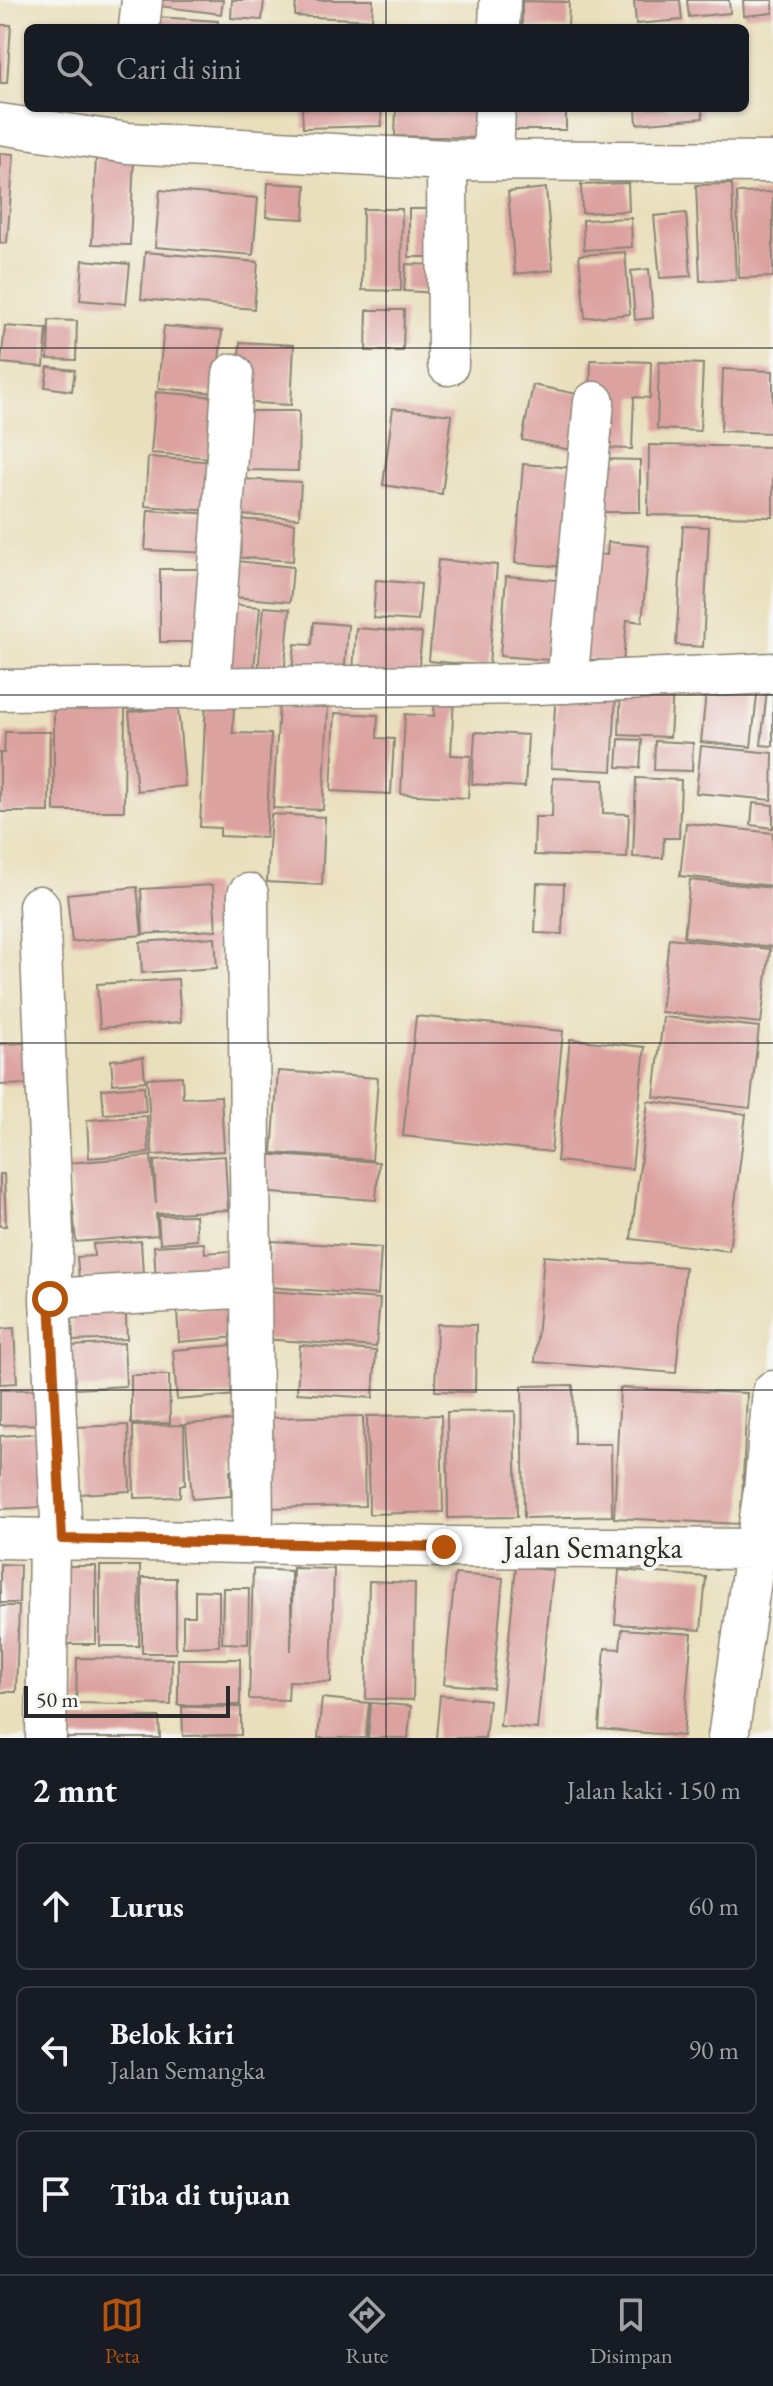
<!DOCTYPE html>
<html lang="id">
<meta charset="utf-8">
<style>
body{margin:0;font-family:"EB Garamond",serif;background:#242831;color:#f1f3f6}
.scale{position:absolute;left:24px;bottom:20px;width:206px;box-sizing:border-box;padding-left:8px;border:4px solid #2b2b2b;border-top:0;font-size:22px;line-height:28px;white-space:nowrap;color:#2b2b2b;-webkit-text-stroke:6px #f6f6f2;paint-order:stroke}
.stop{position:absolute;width:24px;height:24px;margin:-18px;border:6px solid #b45309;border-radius:50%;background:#fff}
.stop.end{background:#b45309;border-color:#fff;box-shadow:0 2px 8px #0008}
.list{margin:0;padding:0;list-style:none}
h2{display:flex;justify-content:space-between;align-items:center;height:104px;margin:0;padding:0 32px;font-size:34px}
h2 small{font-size:26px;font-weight:400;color:#9ea1a6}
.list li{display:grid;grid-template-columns:52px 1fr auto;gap:24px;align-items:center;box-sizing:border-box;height:128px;margin:0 16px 16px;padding:0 16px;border:2px solid #363941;border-radius:12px}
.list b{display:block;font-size:30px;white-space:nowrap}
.list p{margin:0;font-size:26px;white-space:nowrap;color:#9ea1a6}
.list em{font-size:26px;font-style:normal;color:#9ea1a6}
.icon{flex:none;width:44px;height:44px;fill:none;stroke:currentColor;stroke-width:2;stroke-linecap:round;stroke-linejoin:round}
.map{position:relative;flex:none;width:773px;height:1738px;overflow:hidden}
.search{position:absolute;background:#171b24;box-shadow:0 2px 6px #0004;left:24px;right:24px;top:24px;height:88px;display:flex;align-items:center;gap:20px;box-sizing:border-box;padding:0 28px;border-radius:12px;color:#9ea1a6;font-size:30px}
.sheet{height:536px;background:#171b24}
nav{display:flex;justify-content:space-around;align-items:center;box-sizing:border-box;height:112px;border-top:2px solid #363941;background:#171b24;font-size:22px;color:#9ea1a6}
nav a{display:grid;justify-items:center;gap:4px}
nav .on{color:#b45309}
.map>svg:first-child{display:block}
</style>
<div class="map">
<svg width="773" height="1738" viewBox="0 0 773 1738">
<rect width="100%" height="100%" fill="#f6f6f2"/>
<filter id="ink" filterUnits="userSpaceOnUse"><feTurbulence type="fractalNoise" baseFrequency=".0125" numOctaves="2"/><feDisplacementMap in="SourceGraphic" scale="16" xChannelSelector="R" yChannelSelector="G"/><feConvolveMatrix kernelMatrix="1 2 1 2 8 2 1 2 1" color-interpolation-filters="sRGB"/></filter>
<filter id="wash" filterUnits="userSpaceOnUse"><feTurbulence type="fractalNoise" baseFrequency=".006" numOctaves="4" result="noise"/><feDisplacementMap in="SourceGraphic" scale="32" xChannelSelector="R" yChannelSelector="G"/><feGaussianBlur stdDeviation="1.8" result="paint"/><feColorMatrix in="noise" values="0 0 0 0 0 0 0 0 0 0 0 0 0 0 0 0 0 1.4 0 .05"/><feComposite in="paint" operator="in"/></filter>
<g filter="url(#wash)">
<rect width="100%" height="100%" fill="#e9dfbc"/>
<g id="blocks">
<path fill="#dca2a0" d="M159 0H223L221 14 158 6Z
M232 0H264L262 20 231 18Z
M296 0H373L372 20 295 16Z
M634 0H680L682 20 636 24Z
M687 0H729L730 13 689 17Z
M743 0H773V13L744 16Z
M522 1 569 2 568 28H522Z
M156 17 218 21 217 28H155Z
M0 25H11L7 83H0Z
M302 108H381L382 126 303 128Z
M396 108H484V138L395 136Z
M511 108H566V130H511Z
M636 108H702L703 118 637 124Z
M0 153 14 154 7 243H0Z
M96 156 134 158 130 245 92 244Z
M268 183 306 185 304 219 266 217Z
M628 183 629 211 582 213 581 185Z
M732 184 736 280 700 281 696 185Z
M546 188 553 270 515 274 508 192Z
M160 190 258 198 253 255 155 247Z
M773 192V277L739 278 737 193Z
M363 209H402L401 291 362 290Z
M409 209H437V257H409Z
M686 213 691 276 660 278 654 216Z
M631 218 632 247 584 250 583 220Z
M145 252 258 262 254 309 141 299Z
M625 252 630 314 585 318 579 255Z
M83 260 130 264 126 304 80 300Z
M406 264 440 265 438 293 404 291Z
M649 269 653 318 635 320 631 271Z
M367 310H404L403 351H366Z
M49 320 77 321 76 360 48 359Z
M5 326 47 329 44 367 1 363Z
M164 326 222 331 216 393 158 388Z
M240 342 294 345 291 405 236 402Z
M591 360 651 362 650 398 634 397 632 449 602 448 590 396Z
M659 362 703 364 700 431 657 429Z
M48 367 75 370 72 391 45 387Z
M723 369 773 371V433L721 431Z
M533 385 587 396 575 451 522 440Z
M156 392 217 397 212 458 151 453Z
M393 408 452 415 442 494 383 485Z
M245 411H299L298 471 244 470Z
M649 445 773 447V517L648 515Z
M148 457 216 462 212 511 145 506Z
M601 459 640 460V512H600Z
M523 464 575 468 568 567 515 563Z
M241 479 301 482 299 518 239 515Z
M148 510 212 514 210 553 145 550Z
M234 519 295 523 293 561 232 557Z
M683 526 709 527 703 647 676 645Z
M608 542 649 546 642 622 627 620 623 662 581 659 591 554 607 555Z
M438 560 497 565 489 666 429 661Z
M236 561 293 567 290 602 233 597Z
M160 569H205V642H160Z
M506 576 568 581 561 661 500 656Z
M376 580 421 584 418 621 373 618Z
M226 604 260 607 254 669 221 666Z
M264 607 290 609 284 675 258 672Z
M314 622 348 625 344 676 292 672 295 644 312 645Z
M356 628 422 633 418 676 353 671Z
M768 681 773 682V746L761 745Z
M707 682 758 687 751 747 701 742Z
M621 686 673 689 670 737 619 735Z
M556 692 616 695 612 771 551 768Z
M435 696 454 697 451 755 471 756 468 798 401 794 405 714 434 716Z
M206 701 234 702 233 733 271 734 266 838 220 836V828L200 827Z
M279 704 328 707 323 810 273 808Z
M54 705H125L124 811H54Z
M178 707 185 786 137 791 129 712Z
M335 713 378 715 377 738 394 739 391 794 331 791Z
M5 732H50L49 812H0V753H4Z
M475 732 528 735 525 787 472 784Z
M619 739 642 740 640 768 617 767Z
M655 741 693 743 692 771 654 770Z
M701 746 773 753 772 800 696 793Z
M553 778 604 780 603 813 629 814 627 858 534 855 535 817H552Z
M636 778 681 780 679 838H664L663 858 633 857Z
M753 803 773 805V828L751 825Z
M271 814 325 817 322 885 267 882Z
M686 823 773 833V886L680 876Z
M690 880 773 888V947L684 937Z
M537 883 564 884 562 934 535 933Z
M213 885 216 930 143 934 141 889Z
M137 887 142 935 72 942 67 894Z
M215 937 217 968 142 973 140 942Z
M669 938 770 949 761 1023 661 1012Z
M178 979 181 1022 100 1028 97 984Z
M416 1016 563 1031 551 1152 403 1136Z
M663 1017 759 1027 750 1108 654 1097Z
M570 1039 645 1047 632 1169 557 1161Z
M30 1043 32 1084 0 1085V1044Z
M143 1057 145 1081 113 1084 111 1060Z
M278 1071 378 1078 372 1160 272 1153Z
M182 1076 183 1098 221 1096 224 1151 152 1155 147 1078Z
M144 1086 146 1111 104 1114 102 1089Z
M648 1101 746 1114 729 1251 631 1239Z
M147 1116 149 1153 89 1158 87 1120Z
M259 1154 379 1162 376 1200 257 1192Z
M151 1156 156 1204 154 1161 225 1156 228 1210 156 1214 158 1235 76 1242 69 1163Z
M0 1174H4L6 1226H0Z
M195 1215 197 1240 160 1243 158 1216Z
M141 1241 143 1275 79 1279 77 1257 94 1256 93 1244Z
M272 1241 381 1248 378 1295 269 1287Z
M204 1243 205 1253 230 1251 232 1279 156 1283 154 1246Z
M544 1256 685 1267 676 1373 535 1362Z
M267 1291 380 1299 376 1347 263 1339Z
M125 1298 127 1339 73 1341 71 1300Z
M235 1306 238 1337 179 1342 177 1311Z
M437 1324 476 1325 475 1392 435 1391Z
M14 1328 17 1383 0 1384V1329Z
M124 1343 126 1386 75 1389 72 1346Z
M233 1345 237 1395 177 1400 173 1350Z
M300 1345 376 1351 373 1398 297 1393Z
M131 1375H169L170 1423 131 1424Z
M573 1385 574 1444H611L612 1516 524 1518 522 1386Z
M620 1388 747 1393 741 1524 614 1518Z
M47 1389 48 1424 0 1425V1390Z
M515 1411 517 1517 448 1518 447 1412Z
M441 1415 443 1512 369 1514 367 1416Z
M363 1416 365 1506 262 1508 261 1418Z
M238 1420 242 1469 230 1470 231 1496 192 1499 186 1424Z
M128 1425 130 1491 79 1494 76 1427Z
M184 1425 185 1485H180V1497L134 1498 133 1426Z
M43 1433 47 1507 0 1509V1436Z
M0 1564 20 1565 19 1603H0Z
M60 1566H96V1644H60Z
M100 1566H140L139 1646H100Z
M516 1567 553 1570 537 1729 500 1726Z
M293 1568 334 1569 331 1682 289 1681 288 1700 249 1699 253 1569 291 1571V1651Z
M619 1570 706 1577 701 1630 615 1624Z
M455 1574 503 1578 493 1688 444 1684Z
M142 1578H176V1653H142Z
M369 1581 415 1583 413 1700 366 1699Z
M223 1588H249L248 1644 222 1643Z
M195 1590 219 1591V1646L183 1647V1616H195Z
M0 1606H19L16 1692H0Z
M622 1629 692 1634 683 1736 599 1729 605 1648 620 1649Z
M77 1658 172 1659 171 1705 76 1703Z
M178 1659H240V1705H178Z
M440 1695 489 1700 485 1738H436Z
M322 1698 369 1703 366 1738H318Z
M371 1703 411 1706 408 1738H368Z
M182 1707H241V1735L183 1736Z
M159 1717 160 1738H59V1720Z"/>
</g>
</g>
<g filter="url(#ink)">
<use href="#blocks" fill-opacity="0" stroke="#8a8574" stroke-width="2"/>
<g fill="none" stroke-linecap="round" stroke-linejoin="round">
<defs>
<path id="minor" d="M139 28 142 0
M499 28 500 0
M0 124 128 143 447 160 773 162
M493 159 495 108
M447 160 448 365
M567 683 594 402
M210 687 233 374
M0 690 537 684 773 673
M248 894 253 1543
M39 906 53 1233 50 1299 62 1539
M50 1299 252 1287
M0 1538 444 1547 755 1549
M46 1738 49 1539
M728 1738 764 1490 773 1391"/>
</defs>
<use href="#minor" stroke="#8a8574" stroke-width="43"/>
<use href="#minor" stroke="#fff" stroke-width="40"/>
</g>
</g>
<g fill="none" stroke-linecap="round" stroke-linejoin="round" filter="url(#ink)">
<path stroke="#b45309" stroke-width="10" d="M50 1299 62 1539 444 1547"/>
</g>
<path fill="none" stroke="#2b2b2b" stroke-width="2" stroke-opacity="0.55" d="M386 0V28M386 108V1738M0 348H773M0 695H773M0 1043H773M0 1390H773"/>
<g text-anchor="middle" stroke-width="8" stroke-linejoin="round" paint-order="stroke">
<g font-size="30" fill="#2b2b2b" stroke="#f6f6f2">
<text x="593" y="1558">Jalan Semangka</text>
</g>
</g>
</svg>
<div class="scale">50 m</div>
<div class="stop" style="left:50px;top:1299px"></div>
<div class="stop end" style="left:444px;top:1547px"></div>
<div class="search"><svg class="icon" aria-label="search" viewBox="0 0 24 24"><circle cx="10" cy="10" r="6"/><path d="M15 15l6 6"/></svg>Cari di sini</div>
</div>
<section class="sheet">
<h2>2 mnt<small>Jalan kaki · 150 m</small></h2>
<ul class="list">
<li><svg class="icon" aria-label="ahead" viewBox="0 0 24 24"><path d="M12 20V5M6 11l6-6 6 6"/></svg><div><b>Lurus</b></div><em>60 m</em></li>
<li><svg class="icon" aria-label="left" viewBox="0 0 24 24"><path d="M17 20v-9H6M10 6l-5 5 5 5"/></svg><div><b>Belok kiri</b><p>Jalan Semangka</p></div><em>90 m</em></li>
<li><svg class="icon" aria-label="arrive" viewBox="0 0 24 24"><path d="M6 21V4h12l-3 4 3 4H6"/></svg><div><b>Tiba di tujuan</b></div></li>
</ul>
</section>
<nav>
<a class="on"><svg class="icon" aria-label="map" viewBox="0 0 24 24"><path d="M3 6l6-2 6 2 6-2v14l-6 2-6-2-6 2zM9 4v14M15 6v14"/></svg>Peta</a>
<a><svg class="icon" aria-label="directions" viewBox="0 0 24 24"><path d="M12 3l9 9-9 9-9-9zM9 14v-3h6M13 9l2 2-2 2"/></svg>Rute</a>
<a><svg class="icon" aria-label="saved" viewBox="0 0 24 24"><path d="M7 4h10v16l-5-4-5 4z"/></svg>Disimpan</a>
</nav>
